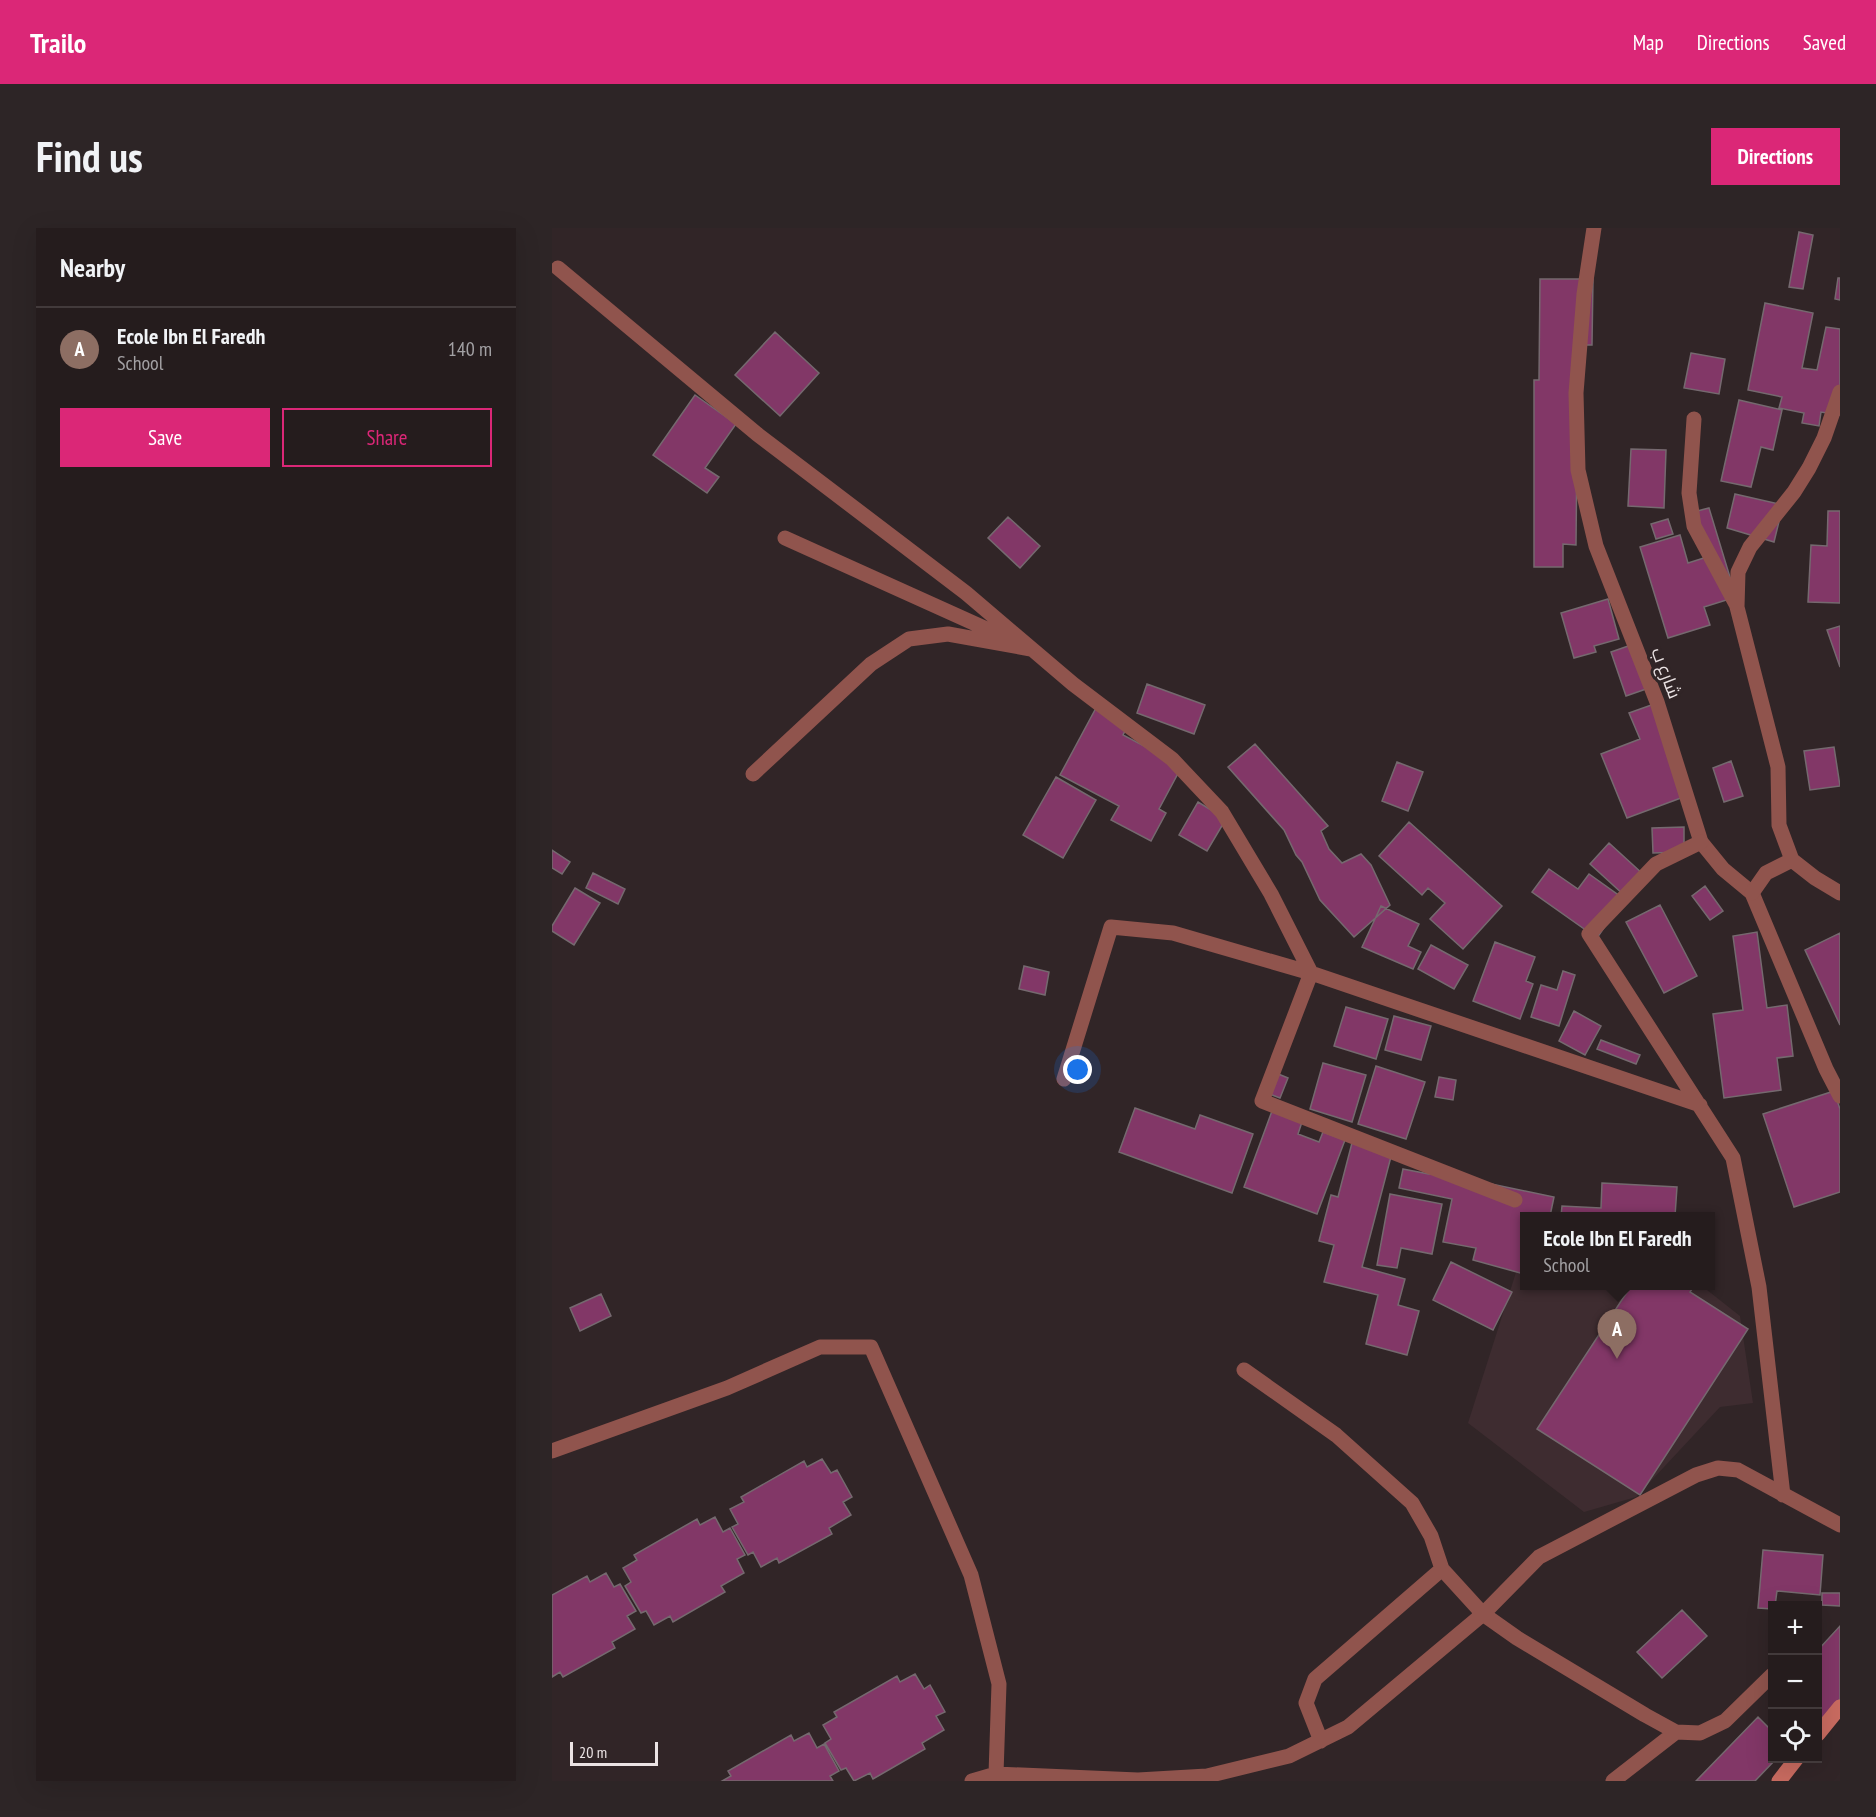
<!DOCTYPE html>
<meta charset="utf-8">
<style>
body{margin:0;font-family:"PT Sans Narrow",Cairo,sans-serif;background:#2d2526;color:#f1f3f6}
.controls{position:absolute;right:18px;bottom:18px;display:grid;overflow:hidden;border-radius:0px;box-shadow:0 6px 24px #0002}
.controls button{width:54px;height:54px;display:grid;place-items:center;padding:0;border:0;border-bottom:2px solid #423a3b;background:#251c1d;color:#f1f3f6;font:30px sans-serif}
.scale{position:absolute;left:18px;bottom:15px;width:88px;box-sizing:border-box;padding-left:6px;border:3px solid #ebe3e4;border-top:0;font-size:16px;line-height:21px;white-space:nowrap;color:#ebe3e4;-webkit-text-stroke:4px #312527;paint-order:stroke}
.you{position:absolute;left:526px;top:842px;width:21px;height:21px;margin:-15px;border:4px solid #fff;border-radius:50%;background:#1a73e8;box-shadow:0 0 0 9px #1a73e833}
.badge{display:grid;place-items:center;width:39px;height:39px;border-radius:50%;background:#db2777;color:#fff;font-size:20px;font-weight:700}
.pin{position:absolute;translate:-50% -50px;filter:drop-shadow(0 2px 3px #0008)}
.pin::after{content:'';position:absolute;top:32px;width:21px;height:18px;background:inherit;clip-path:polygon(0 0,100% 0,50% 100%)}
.popup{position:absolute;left:968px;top:984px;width:195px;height:78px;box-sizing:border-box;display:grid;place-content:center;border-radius:0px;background:#251c1d;filter:drop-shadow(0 2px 4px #0005);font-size:20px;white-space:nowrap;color:#a3a1a4}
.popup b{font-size:22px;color:#f1f3f6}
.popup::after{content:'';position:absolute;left:50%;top:100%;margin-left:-12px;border:12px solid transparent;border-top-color:#251c1d}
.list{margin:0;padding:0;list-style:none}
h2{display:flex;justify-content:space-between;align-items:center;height:78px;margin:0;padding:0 24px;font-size:26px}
h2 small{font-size:20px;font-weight:400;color:#a3a1a4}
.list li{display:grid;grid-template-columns:39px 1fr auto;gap:18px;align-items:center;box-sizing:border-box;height:84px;padding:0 24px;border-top:2px solid #423a3b}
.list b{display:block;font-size:22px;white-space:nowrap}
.list p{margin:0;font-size:20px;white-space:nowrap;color:#a3a1a4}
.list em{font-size:20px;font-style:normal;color:#a3a1a4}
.actions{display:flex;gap:12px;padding:18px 24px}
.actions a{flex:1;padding:14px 0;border:2px solid #db2777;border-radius:0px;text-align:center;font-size:21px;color:#db2777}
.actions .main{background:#db2777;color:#fff}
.icon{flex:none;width:33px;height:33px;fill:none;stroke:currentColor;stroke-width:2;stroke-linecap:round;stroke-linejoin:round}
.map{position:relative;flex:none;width:1288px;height:1553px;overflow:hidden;border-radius:0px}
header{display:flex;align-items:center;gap:36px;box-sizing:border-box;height:84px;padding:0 30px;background:#db2777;color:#fff}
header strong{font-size:28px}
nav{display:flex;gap:33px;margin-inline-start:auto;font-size:21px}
.intro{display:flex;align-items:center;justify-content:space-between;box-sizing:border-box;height:144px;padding:0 36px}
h1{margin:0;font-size:42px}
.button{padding:15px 27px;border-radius:0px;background:#db2777;color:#fff;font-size:21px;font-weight:700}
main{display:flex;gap:36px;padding:0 36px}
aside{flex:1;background:#251c1d;border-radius:0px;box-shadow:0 6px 24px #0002}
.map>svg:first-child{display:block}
</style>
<header>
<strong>Trailo</strong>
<nav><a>Map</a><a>Directions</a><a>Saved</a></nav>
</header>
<div class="intro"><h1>Find us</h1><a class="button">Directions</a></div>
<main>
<aside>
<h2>Nearby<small></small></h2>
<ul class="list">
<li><span class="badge" style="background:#8d6e63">A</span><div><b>Ecole Ibn El Faredh</b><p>School</p></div><em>140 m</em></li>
</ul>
<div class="actions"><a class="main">Save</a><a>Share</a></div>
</aside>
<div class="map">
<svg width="1288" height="1553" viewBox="0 0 1288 1553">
<rect width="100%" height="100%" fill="#312527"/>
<path fill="#3e2c30" d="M972 1034V1058H1150L1188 1088 1201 1175 1168 1179 1084 1269 1032 1284 916 1195 967 1035Z"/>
<path fill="#823767" stroke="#75696f" stroke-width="1.5" d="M1247 4 1261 7 1251 61 1237 59Z
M1286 50H1288V72L1283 71Z
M988 51H1041L1040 117H1026L1024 317 1011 316V339H982V152H987Z
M1213 75 1261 85 1250 140 1265 142 1274 99 1288 101V187L1269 184 1267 198 1250 195 1252 185 1227 180 1230 169 1196 162Z
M223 104 267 145 228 188 183 147Z
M1139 125 1173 131 1167 166 1132 160Z
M143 167 184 196 153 240 167 249 155 265 101 227Z
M1187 172 1230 182 1221 222 1209 219 1199 259 1169 253Z
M1079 221 1114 222 1112 280 1076 278Z
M1183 266 1231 277 1222 314 1175 300Z
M1157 280 1184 369 1152 379 1158 397 1116 410 1088 319 1128 307 1136 335 1155 329 1141 284Z
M1276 283H1288V375L1256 374 1259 317 1275 318Z
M456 289 488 318 468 340 436 310Z
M1116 291 1121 306 1104 311 1099 296Z
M1056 371 1067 411 1042 418 1044 424 1022 430 1009 385Z
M1288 398V439L1275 402Z
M1082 416 1097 460 1074 468 1059 424Z
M595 456 653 477 642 506 585 485Z
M1105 475 1137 567 1075 590 1049 526 1088 511 1077 485Z
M544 480 576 497 571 507 630 538 607 581 614 585 599 613 559 592 567 578 508 547Z
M703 516 776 598 769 603 777 621 790 635 809 626 819 637 838 677 802 709 768 672 750 634 744 627 732 602 676 539Z
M1282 519 1288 558 1258 562 1252 523Z
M1179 533 1191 568 1172 574 1161 540Z
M845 534 871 544 856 583 830 573Z
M504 549 544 572 511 630 471 607Z
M646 574 674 591 655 623 627 607Z
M857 594 950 678 911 721 878 691 893 675 876 660 870 667 827 628Z
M1132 599V624L1101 625 1100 600Z
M1057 615 1092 647 1073 668 1038 636Z
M0 622 18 634 10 646 0 640Z
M997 641 1026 661 1037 646 1072 671 1045 710 980 664Z
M41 645 73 661 66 676 34 660Z
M1153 658 1171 683 1158 692 1140 668Z
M23 660 48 675 22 717 0 703V698Z
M1108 677 1145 748 1112 765 1074 694Z
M829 678 867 696 856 718 869 724 861 741 810 719Z
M1205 704 1215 780 1235 777 1241 828 1225 830 1229 862 1172 870 1161 786 1191 782 1181 708Z
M1288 705V797L1253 722Z
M943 714 983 729 974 753 981 756 968 791 921 773Z
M879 717 916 737 902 761 866 741Z
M472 738 497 744 493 767 467 761Z
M1011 743 1023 747 1007 798 979 789 989 757 1005 762Z
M794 779 836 791 824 831 782 818Z
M1022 783 1049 798 1033 827 1007 813Z
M842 788 879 798 869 832 833 822Z
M1049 812 1088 827 1084 836 1045 821Z
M771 835 814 847 800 894 758 881Z
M824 838 873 854 854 911 806 896Z
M719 843 736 850 728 870 710 863Z
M887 849 904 852 901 872 883 869Z
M1282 863 1288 881V964L1242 979 1211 886Z
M583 880 643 901 648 887 701 906 680 965 567 924Z
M720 883 750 894 746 906 767 914 771 904 793 912 765 986 692 959Z
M801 911 841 921 810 1039 853 1051 846 1077 867 1083 855 1127 814 1116 826 1067 772 1054 782 1017 767 1013 779 967 786 969Z
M851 941 877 946V943L1002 969 998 988H972V1046L921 1032 924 1020 891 1014 900 971 847 960Z
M1050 955 1125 959 1123 988H1009L1010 978 1049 980Z
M838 966 890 976 880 1026 849 1020 845 1040 825 1037Z
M899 1034 960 1064 941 1102 881 1072Z
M1079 1058H1142L1138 1064 1196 1101 1088 1267 985 1201Z
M49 1066 59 1088 28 1103 18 1080Z
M270 1231 279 1245 285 1242 300 1269 291 1274 299 1287 277 1300 280 1306 227 1335 225 1330 209 1339 201 1324 196 1327 180 1299 186 1296 178 1281 192 1274 189 1269 252 1233 255 1239Z
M163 1289 171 1304 178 1300 193 1327 185 1331 192 1345 169 1358 173 1364 121 1394 118 1388 102 1397 94 1383 89 1385 73 1358 79 1354 71 1340 85 1332 82 1327 145 1291 148 1297Z
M1211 1322 1271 1327 1268 1367 1225 1363 1223 1378H1220V1381L1206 1380Z
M54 1345 62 1359 68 1356 84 1383 75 1388 83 1401 60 1414 63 1420 11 1449 8 1444 0 1449V1367L35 1348 38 1354Z
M1270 1365H1288V1378L1270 1377Z
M1130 1382 1155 1408 1110 1450 1085 1424Z
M1288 1398V1471L1266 1495V1422Z
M363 1446 372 1461 378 1457 393 1484 384 1488 392 1502 370 1515 373 1521 321 1551 318 1545 302 1553 294 1540 289 1542 273 1515 279 1511 271 1497 285 1489 282 1484 345 1448 348 1454Z
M1206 1489 1220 1503V1530H1225L1203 1553H1144Z
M257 1505 265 1520 272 1516 287 1543 278 1548 281 1553H170L179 1548 176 1543 239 1507 242 1513Z"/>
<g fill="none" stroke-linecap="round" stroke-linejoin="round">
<path stroke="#90544d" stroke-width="15" d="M1042 0 1032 66 1024 165 1026 242 1044 318 1105 474 1149 614 1171 641 1200 665 1274 841 1288 868"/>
<path stroke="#90544d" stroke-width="15" d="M6 40 205 206 414 365 521 456 620 531 670 584 719 666 759 745 710 873 963 972
M1288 164 1272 210 1257 240 1242 264 1198 319 1186 344 1185 379 1226 539 1227 597 1240 632 1263 650 1288 665
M1142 191 1137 265 1142 298 1185 378
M201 546 319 436 357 411 396 406 479 421 233 310
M1149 614 1104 636 1037 706 1181 930 1207 1059 1231 1267
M1200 665 1214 645 1240 632
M512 851 559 699 621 705 759 745 1148 877
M692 1142 784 1207 860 1275 879 1308 890 1341 931 1386 965 1410 1093 1487 1124 1504 1148 1505 1173 1493 1220 1447
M0 1223 175 1160 268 1119H319L419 1347 447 1456 444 1546
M769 1513 754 1475 763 1451 890 1341
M420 1553 444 1546 586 1552 655 1548 737 1528 796 1499 931 1386 987 1329 1144 1247 1166 1240 1186 1242 1288 1297
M1061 1553 1124 1504"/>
<path stroke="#c96b60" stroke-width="15" d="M1266 1506 1288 1479
M1227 1553 1245 1530"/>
</g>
<g text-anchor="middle" stroke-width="6" stroke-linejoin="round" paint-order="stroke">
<g font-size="18" fill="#ebe3e4" stroke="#312527">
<text transform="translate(1114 445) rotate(69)" y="6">شارع ب</text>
</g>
</g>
</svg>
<div class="controls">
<button>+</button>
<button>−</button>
<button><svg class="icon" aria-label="locate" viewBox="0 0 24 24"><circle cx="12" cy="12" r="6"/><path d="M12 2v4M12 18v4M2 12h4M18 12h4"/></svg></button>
</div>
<div class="scale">20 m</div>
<div class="you"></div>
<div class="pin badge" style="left:1065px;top:1131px;background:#8d6e63">A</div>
<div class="popup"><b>Ecole Ibn El Faredh</b>School</div>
</div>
</main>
